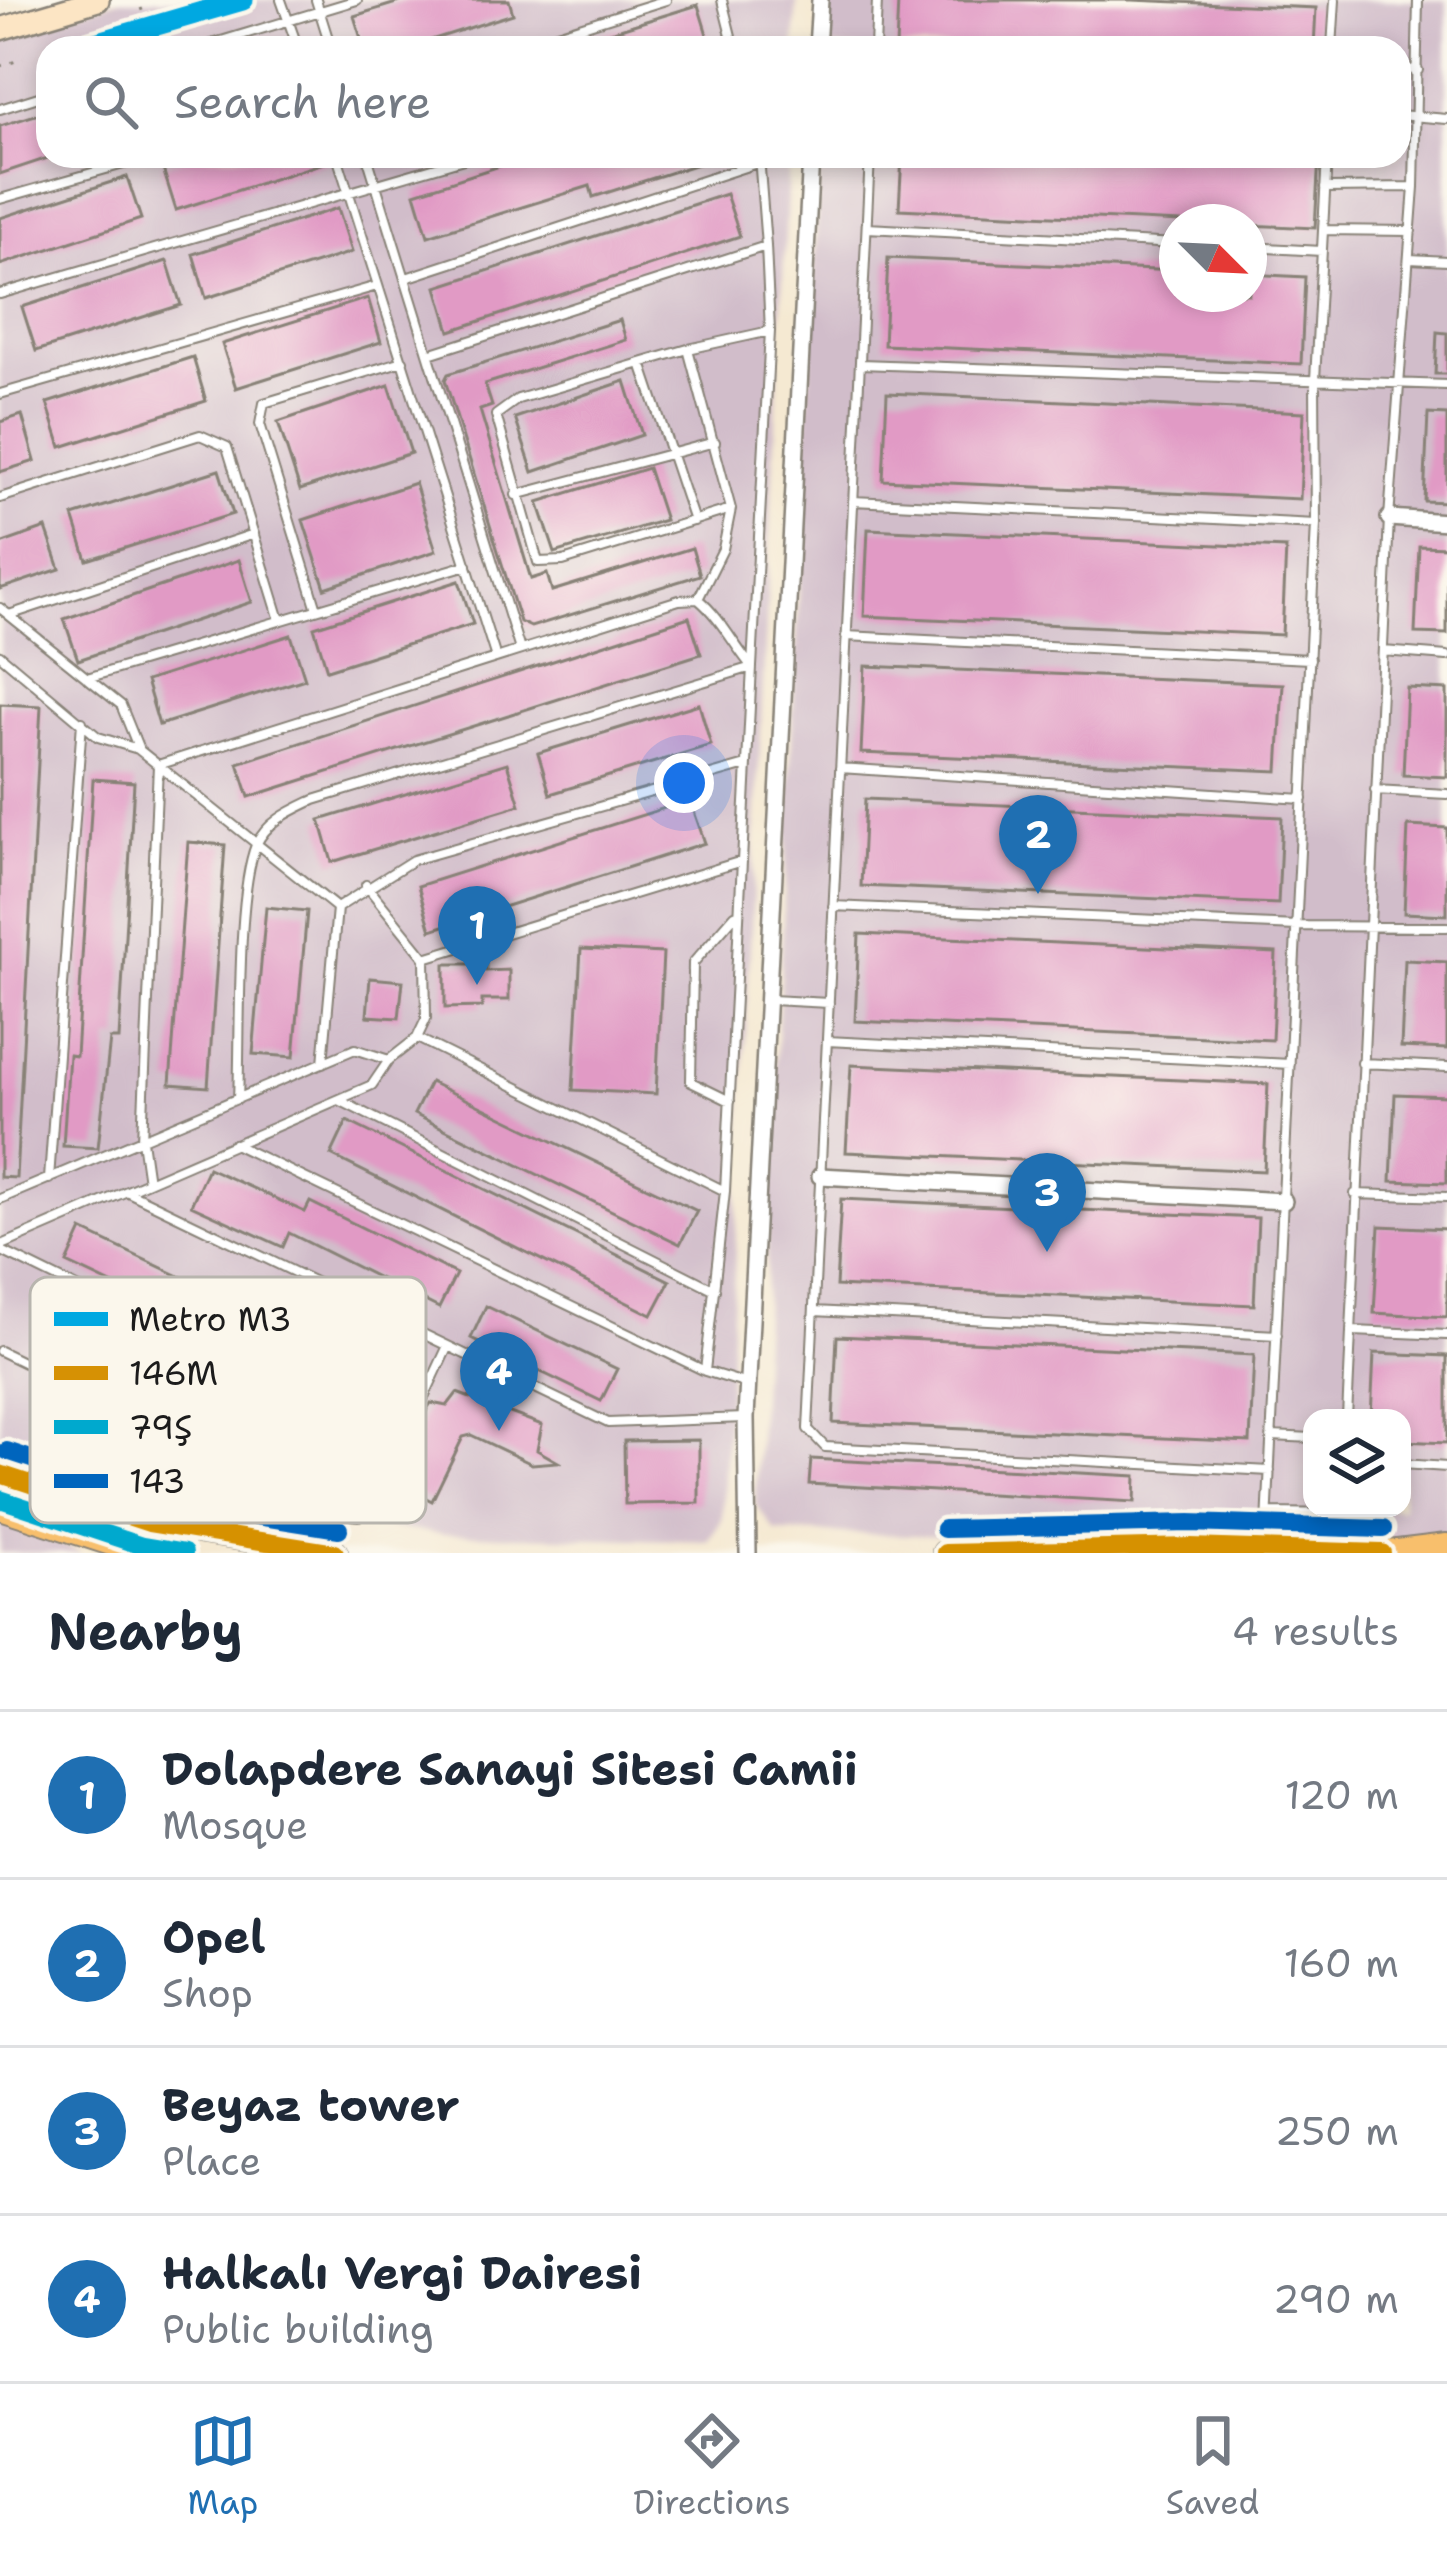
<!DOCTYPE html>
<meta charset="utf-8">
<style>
body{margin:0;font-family:"Shantell Sans",sans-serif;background:#f2f2f3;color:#1f2937}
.controls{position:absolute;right:36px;bottom:36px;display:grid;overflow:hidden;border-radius:24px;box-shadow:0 6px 18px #0003}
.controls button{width:108px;height:108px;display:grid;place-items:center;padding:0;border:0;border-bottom:3px solid #e0e1e3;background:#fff;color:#1f2937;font:60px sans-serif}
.compass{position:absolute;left:1159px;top:204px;width:108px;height:108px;border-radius:50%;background:#fff;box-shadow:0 6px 18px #0003;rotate:114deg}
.you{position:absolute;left:684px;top:783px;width:42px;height:42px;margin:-30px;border:9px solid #fff;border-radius:50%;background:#1a73e8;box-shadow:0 0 0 18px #1a73e833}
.badge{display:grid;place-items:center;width:78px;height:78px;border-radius:50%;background:#1f6fb2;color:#fff;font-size:39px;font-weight:700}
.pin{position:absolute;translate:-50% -99px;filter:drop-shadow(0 3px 6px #0008)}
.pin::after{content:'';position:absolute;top:63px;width:42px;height:36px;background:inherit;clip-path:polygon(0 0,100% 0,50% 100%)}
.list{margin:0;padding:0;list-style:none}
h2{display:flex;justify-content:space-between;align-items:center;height:156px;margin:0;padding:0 48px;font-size:51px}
h2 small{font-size:39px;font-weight:400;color:#747a83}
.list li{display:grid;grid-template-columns:78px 1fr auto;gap:36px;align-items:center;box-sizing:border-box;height:168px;padding:0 48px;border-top:3px solid #e0e1e3}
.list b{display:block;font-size:45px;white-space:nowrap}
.list p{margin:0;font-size:39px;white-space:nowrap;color:#747a83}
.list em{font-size:39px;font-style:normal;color:#747a83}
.icon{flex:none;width:66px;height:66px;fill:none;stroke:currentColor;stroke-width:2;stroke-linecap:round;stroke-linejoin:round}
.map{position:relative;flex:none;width:1447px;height:1553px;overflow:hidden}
.search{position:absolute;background:#fff;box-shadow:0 6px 18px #0003;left:36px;right:36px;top:36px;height:132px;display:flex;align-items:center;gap:30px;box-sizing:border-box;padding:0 42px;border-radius:36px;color:#747a83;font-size:45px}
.sheet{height:828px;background:#fff}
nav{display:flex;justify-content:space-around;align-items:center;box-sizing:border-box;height:168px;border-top:3px solid #e0e1e3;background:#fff;font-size:33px;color:#747a83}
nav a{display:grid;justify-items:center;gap:6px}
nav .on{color:#1f6fb2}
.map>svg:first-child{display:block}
</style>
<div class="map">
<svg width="1447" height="1553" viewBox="0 0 1447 1553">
<rect width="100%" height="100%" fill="#fbf7ec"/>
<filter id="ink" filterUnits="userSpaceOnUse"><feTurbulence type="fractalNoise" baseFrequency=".00833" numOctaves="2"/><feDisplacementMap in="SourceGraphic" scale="24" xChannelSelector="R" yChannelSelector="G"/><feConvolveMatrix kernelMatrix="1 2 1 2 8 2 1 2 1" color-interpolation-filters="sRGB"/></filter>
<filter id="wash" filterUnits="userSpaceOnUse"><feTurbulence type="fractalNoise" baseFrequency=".004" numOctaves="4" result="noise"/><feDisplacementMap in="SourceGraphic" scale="48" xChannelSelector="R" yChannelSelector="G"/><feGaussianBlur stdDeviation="2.7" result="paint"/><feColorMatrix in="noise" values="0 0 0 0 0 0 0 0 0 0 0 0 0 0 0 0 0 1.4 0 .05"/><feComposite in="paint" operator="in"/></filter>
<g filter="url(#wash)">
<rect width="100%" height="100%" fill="#f5e9d2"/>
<path fill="#d1bdca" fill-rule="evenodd" d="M120 0H797L794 48H48V156H789L722 1520 708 1541 441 1534 331 1520 204 1495 66 1460 0 1436V37Z
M827 0H1447V1547L776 1532 755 1504 820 156H1399V48H825ZM1177 222H1249V294H1177ZM1312 1418H1402V1508H1312Z
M0 1521 82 1553H0Z"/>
<g id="blocks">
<path fill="#e19ac5" d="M406 0H509L513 14 406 48H364L354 16Z
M898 0H1132L1316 8 1314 48H896Z
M698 5 711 48H569L568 45Z
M48 111V158L0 174V126Z
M194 156H329L330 161 176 210 162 166Z
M531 156H714V159L593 197 590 186 428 236 415 193Z
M902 156H1319L1315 228 899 209Z
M127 177 141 219 0 265V218Z
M726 194 740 236 450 331 437 287Z
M338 208 352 252 206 298 193 254Z
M888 258 1177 271V294H1249V274L1305 277 1301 364 884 345Z
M167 261 181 305 36 351 22 307Z
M368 298 381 342 236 388 222 344Z
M620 320 626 340 485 384 492 406 480 410 531 579 547 574 552 591 692 548 700 575 531 627 520 622 445 380 448 374Z
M1437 332 1447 333V374H1435Z
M193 357 206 401 61 447 47 403Z
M625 381 642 435 533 472 515 418Z
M389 385 411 453 300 490 278 422Z
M887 393 1304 412 1300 499 883 480Z
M1428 414 1447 415V502L1424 501Z
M22 415 35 461 0 472V422Z
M648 468 665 520 555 553 538 502Z
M219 470 233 514 87 560 73 516Z
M415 483 436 551 325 588 303 520Z
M46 528 60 569 0 589V544Z
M868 529 1286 548 1282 635 864 616Z
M1419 546 1447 547V634L1415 633Z
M239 560 252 602 78 660 64 619Z
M459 581 473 624 327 670 314 627Z
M689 617 701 654 249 797 238 763Z
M291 635 305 679 159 725 146 681Z
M865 666 1283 684 1278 771 861 753Z
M1407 688 1447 690V777L1403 775Z
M0 704 41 706 16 1178 0 1177Z
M699 704 711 745 550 794 538 753Z
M507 763 520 805 332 862 320 820Z
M93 779 134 782 119 1039H110L98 1148 63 1146 69 1055 76 1056Z
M865 799 1282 817 1278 904 861 886Z
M690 800 705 843 431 930 418 886Z
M1408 826 1447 828V915L1404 913Z
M188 842 225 845 208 1087 170 1084Z
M266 907 307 911 294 1057 253 1054Z
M859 934 1276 953 1272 1040 855 1021Z
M581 949 663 953 656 1094 573 1090Z
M1405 960 1447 962V1049L1401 1047Z
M445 964H486V971L509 970V1000H482V1007L445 1008Z
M370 978 403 981 399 1018 367 1016Z
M851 1065 1268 1084 1264 1171 846 1152Z
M430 1082 697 1211 680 1244 414 1114Z
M1395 1094 1447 1096V1183L1391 1181Z
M347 1121 670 1281 652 1315 331 1155Z
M208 1168 305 1212 310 1202 456 1274 439 1308 289 1233 283 1247 191 1205Z
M841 1199 1258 1218 1254 1305 836 1286Z
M1379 1226 1447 1229V1317L1374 1313Z
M82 1230 409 1385 393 1417 67 1263Z
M486 1306 617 1369 601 1401 471 1338Z
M837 1336 1254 1355 1250 1442 833 1423Z
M1374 1353 1447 1356V1443L1402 1441V1418H1371Z
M457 1393 542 1425 537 1450 558 1462 532 1464 471 1435 463 1437 432 1501 420 1495 415 1503 391 1493 427 1409 431 1403 447 1406Z
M699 1440V1503L625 1504 624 1441Z
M811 1459 1136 1476 1135 1502 809 1484Z"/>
</g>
</g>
<g filter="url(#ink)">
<use href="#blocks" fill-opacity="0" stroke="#888277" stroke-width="3"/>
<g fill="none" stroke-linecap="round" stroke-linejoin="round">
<defs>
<path id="lane" d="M281 0 298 48
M316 0 331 48
M722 0 734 48
M198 48 357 0
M512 48 666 0
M875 48 877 0
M1332 48 1335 0
M1399 69 1418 70
M0 109 48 94
M1399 115 1447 119
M337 156 496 658
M367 156 520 650
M759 156 766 246
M870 156 808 1429 825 1447 1270 1471
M1325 188 1414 187
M0 199 152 156
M867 228 1177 244
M1323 230 1411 231
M1249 247 1322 251
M1410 259 1447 261
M406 278 760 162
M0 294 474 156
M688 349 518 399 496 415 538 562 563 561 731 509
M641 363 694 521
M860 364 1447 385
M0 394 377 286
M516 495 715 442
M0 498 200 435 227 447 280 620
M853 501 1316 524
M698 599 723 549 731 509 688 349 770 331
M0 608 121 705 138 747
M317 609 260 424 264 403 403 361
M9 615 254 534
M846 636 1310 659
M1383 651 1447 656
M0 655 98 737 138 749 337 908
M87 678 467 565
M840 768 1303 799
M1375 790 1447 794
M833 906 1297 926 1447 927
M425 958 742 861
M771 1000 829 1003
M417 1038 725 1191
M827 1041 1290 1064
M323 1063 337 908 413 860 746 765
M1362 1063 1447 1067
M238 1099C241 1039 236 895 256 845 267 821 291 811 314 800L752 667 770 331 766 246 429 354
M341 1101 715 1290
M730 1101 691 1082 693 963 735 915
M234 1144 705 1371 747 1384
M49 1179 82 722
M148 1182 142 1140 158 765 679 600 698 599C721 618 733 644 752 667L725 1191 705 1371
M128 1192 608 1423 745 1418
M1355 1194 1447 1197
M0 1199 355 1049 389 1060
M0 1246 372 1085 389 1060 417 1038 426 1019 425 958 366 885
M0 1250 401 1447
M814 1311 1277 1335
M1353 1331 1447 1335
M0 1351 335 1513 359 1516 372 1508 447 1348
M1347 1418 1389 518 1414 187 1418 0
M1272 1436 1312 1438
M1402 1464 1447 1467
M1343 1508 1344 1545
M1268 1513 1343 1514
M1266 1545 1316 524 1315 380 1327 156"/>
<path id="street" d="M817 48 820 0
M1389 518 1447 522
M820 1176 1284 1201
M748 1553 746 1418 811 156"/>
<path id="secondary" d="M0 29 98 0"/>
<path id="primary" d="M0 1474 149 1523 335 1553
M0 1507 142 1553
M945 1553 1191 1547 1382 1553
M1389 1553 1447 1546"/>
</defs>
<use href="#lane" stroke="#888277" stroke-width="12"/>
<use href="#street" stroke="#888277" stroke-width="20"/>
<use href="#secondary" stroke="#888277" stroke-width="26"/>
<use href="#primary" stroke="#888277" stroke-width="28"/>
<path stroke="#888277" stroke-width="3" stroke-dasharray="3 9" stroke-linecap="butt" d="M141 8 147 23
M150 22 209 5
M0 66 23 59
M1193 1528 1194 1523 1222 1517"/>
<use href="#lane" stroke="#fff" stroke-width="8"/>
<use href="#street" stroke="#fff" stroke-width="15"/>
<use href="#secondary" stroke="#fce5c4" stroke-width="21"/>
<use href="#primary" stroke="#f8bf6c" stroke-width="24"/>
<path stroke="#888277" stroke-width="3" stroke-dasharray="3 9" stroke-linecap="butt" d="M1221 1553 1222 1517"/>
<defs>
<path id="bus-1" d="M0 1474 149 1523 335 1553
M945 1553 1191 1547 1382 1553"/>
<path id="bus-2" d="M0 1499 142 1546 184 1553"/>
<path id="bus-3" d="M7 1451 155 1500 339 1529
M944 1529 1190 1523 1383 1529"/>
</defs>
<use href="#bus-1" stroke="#fbf7ec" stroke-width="27"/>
<use href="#bus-2" stroke="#fbf7ec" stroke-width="27"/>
<use href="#bus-3" stroke="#fbf7ec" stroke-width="27"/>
<use href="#bus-1" stroke="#d69104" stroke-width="18"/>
<use href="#bus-2" stroke="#00a9ce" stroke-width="18"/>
<use href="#bus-3" stroke="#0065bd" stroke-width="18"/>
<defs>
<path id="metro-1" d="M78 48 243 0"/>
</defs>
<use href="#metro-1" stroke="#fbf7ec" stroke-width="30"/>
<use href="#metro-1" stroke="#00a8e1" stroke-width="21"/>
</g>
</g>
<rect x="30" y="1277" width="396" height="246" rx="18" fill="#fbf7ec" stroke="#b8b5ae" stroke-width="3"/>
<rect x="54" y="1312" width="54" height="14" fill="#00a8e1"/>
<rect x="54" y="1366" width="54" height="14" fill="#d69104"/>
<rect x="54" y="1420" width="54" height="14" fill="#00a9ce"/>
<rect x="54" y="1474" width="54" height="14" fill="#0065bd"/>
<g font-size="33" fill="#1c1c1c">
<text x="129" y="1331">Metro M3</text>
<text x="129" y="1385">146M</text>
<text x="129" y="1439">79Ş</text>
<text x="129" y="1493">143</text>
</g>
</svg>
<div class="controls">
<button><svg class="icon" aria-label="layers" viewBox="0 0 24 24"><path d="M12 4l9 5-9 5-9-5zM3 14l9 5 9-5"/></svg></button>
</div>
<svg class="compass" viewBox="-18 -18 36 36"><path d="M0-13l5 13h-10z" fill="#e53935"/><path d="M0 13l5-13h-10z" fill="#747a83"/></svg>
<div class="you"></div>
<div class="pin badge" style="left:477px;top:985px">1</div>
<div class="pin badge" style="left:1038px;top:894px">2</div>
<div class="pin badge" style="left:1047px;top:1252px">3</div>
<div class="pin badge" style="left:499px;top:1431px">4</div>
<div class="search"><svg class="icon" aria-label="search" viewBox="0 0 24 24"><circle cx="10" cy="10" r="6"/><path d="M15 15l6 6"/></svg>Search here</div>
</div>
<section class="sheet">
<h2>Nearby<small>4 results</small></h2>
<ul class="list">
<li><span class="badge">1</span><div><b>Dolapdere Sanayi Sitesi Camii</b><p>Mosque</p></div><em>120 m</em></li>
<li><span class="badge">2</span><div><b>Opel</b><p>Shop</p></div><em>160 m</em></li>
<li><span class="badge">3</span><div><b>Beyaz tower</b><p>Place</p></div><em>250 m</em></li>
<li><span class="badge">4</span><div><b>Halkalı Vergi Dairesi</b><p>Public building</p></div><em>290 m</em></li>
</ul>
</section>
<nav>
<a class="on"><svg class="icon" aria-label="map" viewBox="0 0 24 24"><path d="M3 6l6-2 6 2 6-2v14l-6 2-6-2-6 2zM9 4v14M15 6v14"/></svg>Map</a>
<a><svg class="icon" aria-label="directions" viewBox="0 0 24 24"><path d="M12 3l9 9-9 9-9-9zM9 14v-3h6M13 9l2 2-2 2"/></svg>Directions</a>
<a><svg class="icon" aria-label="saved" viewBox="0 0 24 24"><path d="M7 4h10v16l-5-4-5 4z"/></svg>Saved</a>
</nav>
